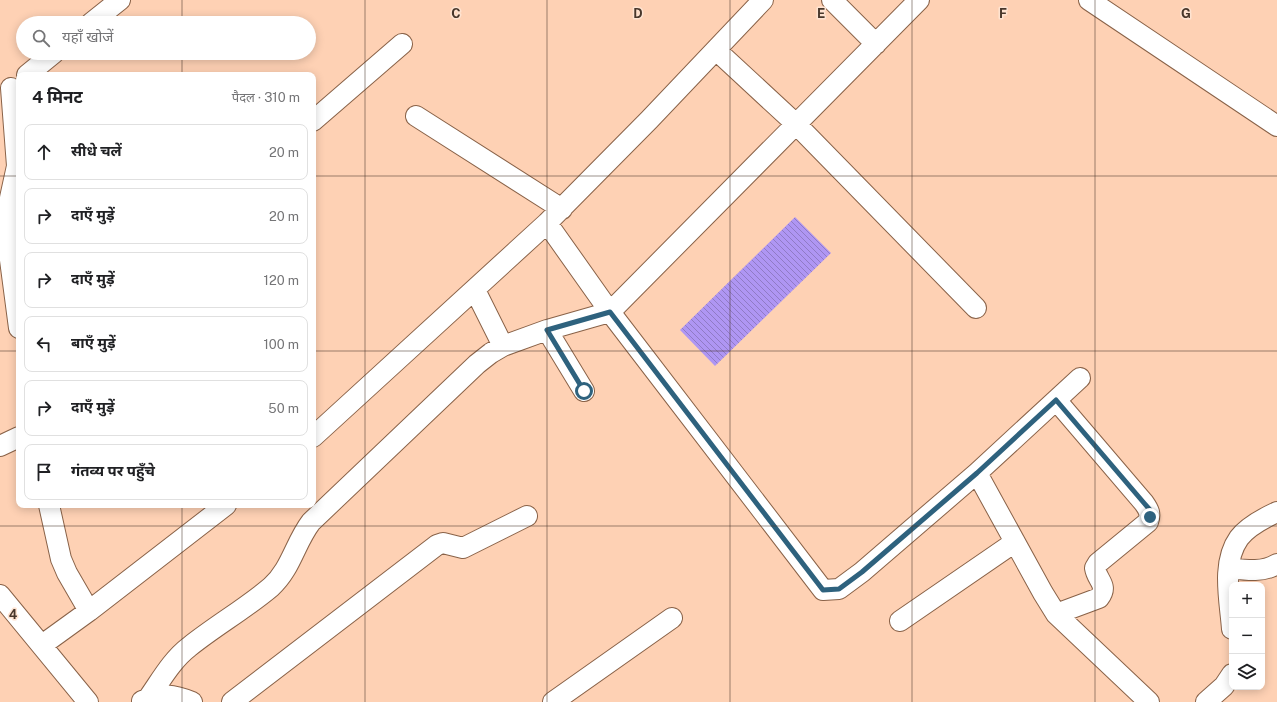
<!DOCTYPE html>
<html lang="hi">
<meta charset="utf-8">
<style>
body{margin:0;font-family:"Public Sans","Noto Sans Devanagari",sans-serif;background:#f2f2f2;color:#202124}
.controls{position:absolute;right:12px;bottom:12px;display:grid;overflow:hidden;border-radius:8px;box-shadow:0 2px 10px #0003}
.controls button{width:36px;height:36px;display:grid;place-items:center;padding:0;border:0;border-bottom:1px solid #e0e0e0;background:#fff;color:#202124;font:20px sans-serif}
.stop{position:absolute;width:12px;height:12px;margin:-9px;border:3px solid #2e627e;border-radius:50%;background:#fff}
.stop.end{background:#2e627e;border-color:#fff;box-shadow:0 1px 4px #0008}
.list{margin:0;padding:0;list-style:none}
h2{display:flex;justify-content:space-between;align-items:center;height:52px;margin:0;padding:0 16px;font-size:17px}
h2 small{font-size:13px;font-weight:400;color:#757577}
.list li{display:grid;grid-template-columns:26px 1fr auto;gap:12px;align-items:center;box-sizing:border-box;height:56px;margin:0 8px 8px;padding:0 8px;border:1px solid #e0e0e0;border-radius:8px}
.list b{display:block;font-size:15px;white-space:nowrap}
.list em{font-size:13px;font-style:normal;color:#757577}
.icon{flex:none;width:22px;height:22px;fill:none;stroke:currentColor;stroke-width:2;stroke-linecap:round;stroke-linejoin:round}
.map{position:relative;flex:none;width:1277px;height:702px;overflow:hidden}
.search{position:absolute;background:#fff;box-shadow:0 2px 10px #0003;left:16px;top:16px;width:300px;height:44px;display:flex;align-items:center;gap:10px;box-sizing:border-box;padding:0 14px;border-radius:22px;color:#757577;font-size:15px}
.panel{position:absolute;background:#fff;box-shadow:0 2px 10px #0003;left:16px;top:72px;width:300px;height:436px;border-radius:8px}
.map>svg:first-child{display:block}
</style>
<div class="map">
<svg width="1277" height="702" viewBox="0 0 1277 702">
<defs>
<pattern id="building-back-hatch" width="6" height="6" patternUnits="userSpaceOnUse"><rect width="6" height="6" fill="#af96f3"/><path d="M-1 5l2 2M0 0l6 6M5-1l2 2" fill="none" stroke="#907bc5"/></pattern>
</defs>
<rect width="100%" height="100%" fill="#fed1b4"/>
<path fill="url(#building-back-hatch)" d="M795 217 831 253 715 366 680 330Z"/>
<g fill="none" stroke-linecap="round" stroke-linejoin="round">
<defs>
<path id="minor" d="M832 0 876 44
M1089 0 1277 126
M91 23 120 0
M716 50 796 124 976 308
M27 75 54 53
M11 88 17 166 10 198 7 237 19 328
M416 116 562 209
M313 121 402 44
M547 223 610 312 823 590 839 589 862 572 977 473 1043 593 1056 614 1149 702
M475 290 503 346
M547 330 584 391
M1056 400 1144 503C1149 510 1151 514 1148 522L1098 563 1095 568C1097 581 1109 585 1099 598L1056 614
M313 437 547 223 649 120 763 0
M0 446 19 437
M977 473 1080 378
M49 505 61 559 67 573 89 611
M1229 568C1245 570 1263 573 1277 564
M0 595 88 702
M900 621 1015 542
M1232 629C1230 601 1221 563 1239 538 1248 526 1264 518 1277 512
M42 645 89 611 226 505
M149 697C161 680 172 660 189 647 215 626 245 609 271 587 291 569 295 543 311 522L477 364 491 353 503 346 547 330 610 312 919 0
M142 701C159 692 175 695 192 702
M232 702 437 545 443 543 463 548 527 516
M553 702 672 618
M1206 702 1224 686 1232 674"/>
</defs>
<use href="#minor" stroke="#896248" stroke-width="22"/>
<use href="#minor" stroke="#fff" stroke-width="20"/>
</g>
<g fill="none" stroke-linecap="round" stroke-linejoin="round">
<path stroke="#2e627e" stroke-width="5" d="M584 391 547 330 610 312 823 590 839 589 862 572 977 473 1056 400 1144 503 1150 510V517"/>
</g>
<path fill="none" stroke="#48372b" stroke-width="1" stroke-opacity="0.55" d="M182 0V23M365 0V702M547 0V702M730 0V702M912 0V702M1095 0V702M182 53V75M0 176H19M313 176H1277M0 351H19M313 351H1277M182 505V702M0 526H1277"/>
<g font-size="13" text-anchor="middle" font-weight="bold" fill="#48372b" stroke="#fee3d1" stroke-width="3" stroke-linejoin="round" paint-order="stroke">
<text x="456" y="18">C</text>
<text x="638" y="18">D</text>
<text x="821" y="18">E</text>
<text x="1003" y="18">F</text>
<text x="1186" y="18">G</text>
<text x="13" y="619">4</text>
</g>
</svg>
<div class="controls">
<button>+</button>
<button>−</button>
<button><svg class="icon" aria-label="layers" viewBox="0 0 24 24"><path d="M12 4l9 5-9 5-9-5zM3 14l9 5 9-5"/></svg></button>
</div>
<div class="stop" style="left:584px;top:391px"></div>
<div class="stop end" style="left:1150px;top:517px"></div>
<div class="search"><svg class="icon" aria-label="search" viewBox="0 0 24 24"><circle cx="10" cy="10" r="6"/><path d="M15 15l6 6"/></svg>यहाँ खोजें</div>
<section class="panel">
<h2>4 मिनट<small>पैदल · 310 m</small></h2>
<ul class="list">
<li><svg class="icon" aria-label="ahead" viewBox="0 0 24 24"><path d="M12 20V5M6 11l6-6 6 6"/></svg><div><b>सीधे चलें</b></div><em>20 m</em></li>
<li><svg class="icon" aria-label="right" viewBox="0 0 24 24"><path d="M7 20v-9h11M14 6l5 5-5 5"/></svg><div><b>दाएँ मुड़ें</b></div><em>20 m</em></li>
<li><svg class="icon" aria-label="right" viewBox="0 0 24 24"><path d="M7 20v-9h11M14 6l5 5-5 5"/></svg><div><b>दाएँ मुड़ें</b></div><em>120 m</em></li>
<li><svg class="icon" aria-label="left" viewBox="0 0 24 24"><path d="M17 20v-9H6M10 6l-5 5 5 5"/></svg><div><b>बाएँ मुड़ें</b></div><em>100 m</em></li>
<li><svg class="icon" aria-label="right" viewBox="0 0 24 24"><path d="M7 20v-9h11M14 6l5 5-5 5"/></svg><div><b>दाएँ मुड़ें</b></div><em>50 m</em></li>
<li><svg class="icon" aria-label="arrive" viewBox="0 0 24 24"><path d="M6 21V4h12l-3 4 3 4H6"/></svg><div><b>गंतव्य पर पहुँचे</b></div></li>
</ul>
</section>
</div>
